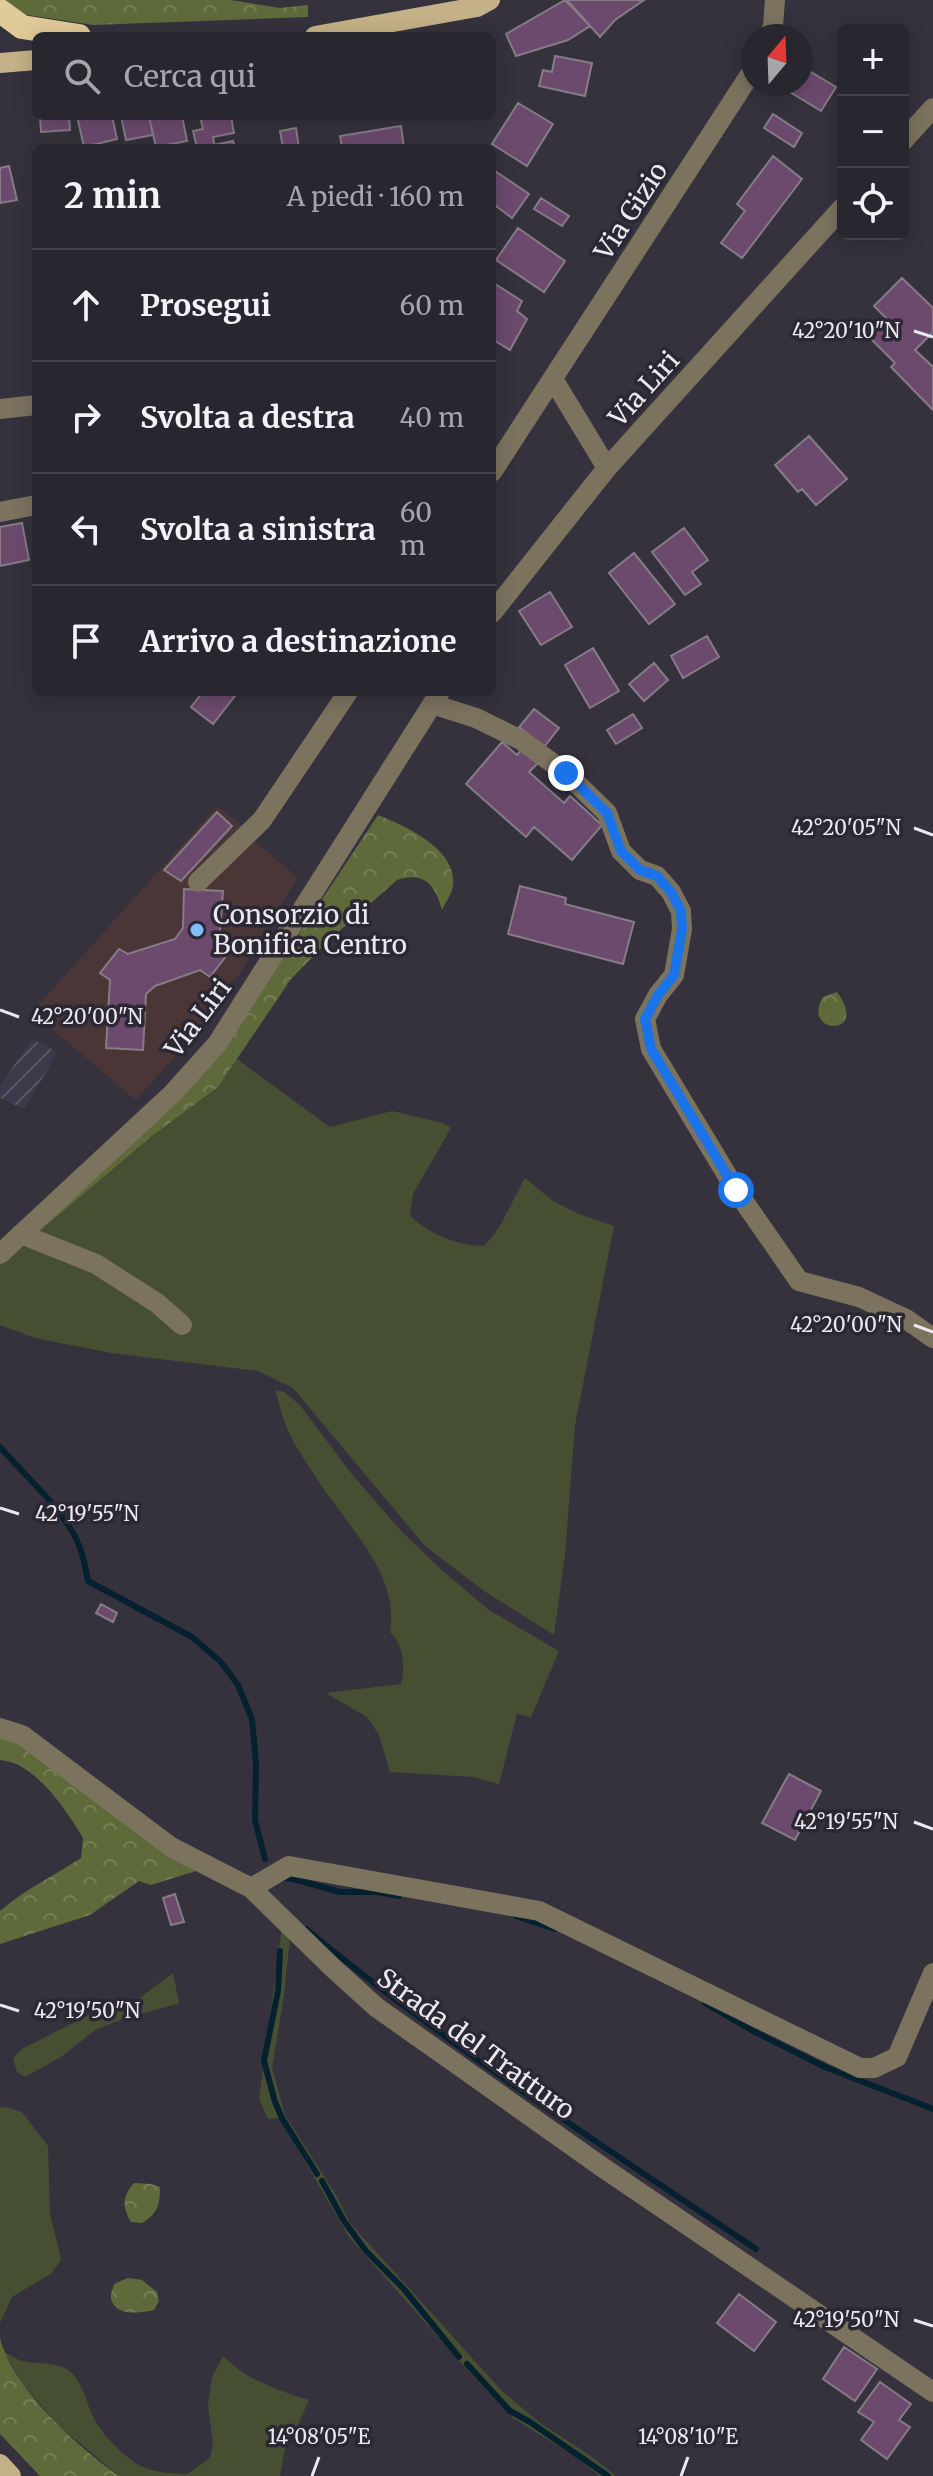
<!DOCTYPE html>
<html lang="it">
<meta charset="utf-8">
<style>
body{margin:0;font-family:Merriweather,serif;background:#302e36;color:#f1f3f6}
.controls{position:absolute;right:24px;top:24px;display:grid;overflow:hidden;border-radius:12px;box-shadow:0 4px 20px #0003}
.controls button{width:72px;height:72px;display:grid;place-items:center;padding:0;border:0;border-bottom:2px solid #44434a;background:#28262e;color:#f1f3f6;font:40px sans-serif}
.compass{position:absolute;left:741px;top:24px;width:72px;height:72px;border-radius:50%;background:#28262e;box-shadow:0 4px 20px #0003;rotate:19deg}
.stop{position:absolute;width:24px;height:24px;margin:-18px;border:6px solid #1a73e8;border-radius:50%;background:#fff}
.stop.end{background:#1a73e8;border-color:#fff;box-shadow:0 2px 8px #0008}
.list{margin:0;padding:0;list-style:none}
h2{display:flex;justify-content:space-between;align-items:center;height:104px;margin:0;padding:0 32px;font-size:34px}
h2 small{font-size:26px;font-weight:400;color:#a5a5aa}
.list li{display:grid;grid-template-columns:52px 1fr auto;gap:24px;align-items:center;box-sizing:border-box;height:112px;padding:0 32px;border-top:2px solid #44434a}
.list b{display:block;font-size:30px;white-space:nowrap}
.list em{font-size:26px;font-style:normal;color:#a5a5aa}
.icon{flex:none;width:44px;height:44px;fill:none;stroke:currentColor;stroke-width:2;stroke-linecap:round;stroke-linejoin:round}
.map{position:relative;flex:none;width:933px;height:2476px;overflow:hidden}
.search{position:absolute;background:#28262e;box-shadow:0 4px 20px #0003;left:32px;top:32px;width:464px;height:88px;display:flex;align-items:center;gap:20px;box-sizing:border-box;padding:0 28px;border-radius:12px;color:#a5a5aa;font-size:30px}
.panel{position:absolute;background:#28262e;box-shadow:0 4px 20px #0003;left:32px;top:144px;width:464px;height:552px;border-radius:12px}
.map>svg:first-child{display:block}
</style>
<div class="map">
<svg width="933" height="2476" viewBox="0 0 933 2476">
<defs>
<pattern id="industrial-furrows" width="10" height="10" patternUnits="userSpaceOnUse" patternTransform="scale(2)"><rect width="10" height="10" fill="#3d394a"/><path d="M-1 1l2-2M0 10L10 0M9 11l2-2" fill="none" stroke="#595664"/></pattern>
<pattern id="forest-crowns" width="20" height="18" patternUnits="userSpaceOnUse" patternTransform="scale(2)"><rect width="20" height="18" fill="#5e6a3a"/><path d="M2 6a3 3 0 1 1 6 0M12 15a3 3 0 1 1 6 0" fill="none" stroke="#757f57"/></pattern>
</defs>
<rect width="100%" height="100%" fill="#35323d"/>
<path fill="#4a3637" d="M217 806 240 824 253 840 298 877 239 975 232 981 221 1005 136 1100 32 1012Z"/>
<path fill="url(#industrial-furrows)" d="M32 1039 58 1052 24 1109 0 1098V1086Z"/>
<path fill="#474f33" d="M237 1059 330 1127 392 1111 443 1123 451 1128 413 1194 410 1215C427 1234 460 1246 484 1246 502 1229 512 1200 525 1178L553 1201 579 1214 614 1226 575 1425 565 1555 554 1635 484 1591 425 1546 293 1388 258 1371 111 1353 35 1338 0 1325V1264L152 1136 218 1087Z
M275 1390 284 1392 300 1405 351 1473 402 1532 443 1571 489 1610 559 1651 531 1717 517 1714 499 1784 473 1777 390 1772 379 1735 367 1717 326 1693 401 1684C406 1667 403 1644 390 1632 400 1573 346 1525 317 1479 307 1463 293 1444 286 1426 281 1414 279 1402 275 1390Z
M282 1927 290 1939 284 1995 272 2068 285 2115 339 2200 349 2222 502 2391 540 2423 591 2456 616 2476H600L576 2457 513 2418 474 2377 349 2237 285 2127 279 2118 268 2119 259 2099Z
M173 1973 179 2003 123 2019 95 2030 61 2057 25 2077 17 2072 13 2058 22 2049 109 2005 137 2000Z
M6 2107 22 2112 48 2146 50 2214 61 2259 52 2273 12 2297 0 2323V2108Z
M3 2351C8 2354 14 2358 19 2360 34 2365 55 2361 68 2370 82 2380 85 2399 92 2414 100 2433 124 2458 143 2467 157 2473 172 2473 187 2474L210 2458 213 2442 208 2406 212 2377 223 2356C247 2380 277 2390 309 2400L293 2436 285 2448 280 2476H119L57 2424 21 2382Z"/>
<path fill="url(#forest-crowns)" d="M3 0H231L280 8 308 5V17L93 25 21 14Z
M378 815C405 826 458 849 453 886 452 894 445 903 442 910 435 884 424 871 397 880L327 942 291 979 218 1087 152 1136 41 1230 220 1053Z
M837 992C871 1038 800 1035 823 997Z
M0 1732 22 1742 196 1871 151 1885 139 1881 90 1915 0 1944V1911C25 1889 54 1876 81 1858L83 1838C66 1810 35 1762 0 1760Z
M134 2183 151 2184 160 2187C160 2206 157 2214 142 2223L131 2222C122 2206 122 2197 134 2183Z
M128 2278 142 2280 157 2292 159 2301 154 2310C142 2313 114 2317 111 2298 110 2294 113 2289 114 2284Z
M0 2338C11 2387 79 2448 119 2476H40L0 2434Z"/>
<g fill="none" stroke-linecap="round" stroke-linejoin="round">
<path stroke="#05212f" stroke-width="6" d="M0 1447C24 1475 55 1501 73 1533 82 1548 85 1565 88 1581L192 1637 221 1662 238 1685 252 1719 256 1764 255 1820 265 1859
M280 1878 293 1879 340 1892H377L399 1896
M516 1916 555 1929
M306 1929C448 2046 604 2147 756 2249
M280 1951 278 1991 264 2061 275 2102 282 2118 317 2174
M705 2003 751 2030 825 2067 933 2109
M322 2181 344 2221 366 2251 403 2288 459 2357
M467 2364 510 2411 530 2422 608 2476"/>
</g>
<path fill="#6c4a6e" stroke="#857c86" stroke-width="2" d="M565 0 590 26 568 40 516 56 506 34Z
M567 0H644L615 20 600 37Z
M555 56 592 63 585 96 539 86 543 70 552 72Z
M801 66 836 87 821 111 780 86 801 84Z
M518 103 553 124 527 166 492 144Z
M773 114 802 133 794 147 764 128Z
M40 116H69L70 130 41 132Z
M77 116H112L117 139 84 147Z
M121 116H149L153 135 126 140Z
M149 116H182L187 141 156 147Z
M200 116H231L234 133 213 137 215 148H197L193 131 203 129Z
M401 126 404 148H342L340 136Z
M296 128 299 148H283L280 131Z
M233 141 235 148H215L214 145Z
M773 156 802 179 742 258 721 243 745 211 737 204Z
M9 166 17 200 0 203V168Z
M495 171 529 194 512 218 492 203V175Z
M541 198 569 216 562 226 534 209Z
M518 228 565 261 544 292 496 260Z
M902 278 933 308V332L915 350 933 367V410L891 367 895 363 868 336 886 318 874 306Z
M492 282 522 301 517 311 527 319 510 350 492 339Z
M809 436 847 479 816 505 802 489 798 492 775 465Z
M22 523 29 560 0 566V527Z
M684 528 708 560 692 572 701 584 685 595 652 552Z
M634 553 675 604 649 624 609 573Z
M550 592 572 627 541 645 519 611Z
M707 636 719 657 683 678 671 656Z
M593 648 619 691 590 708 565 665Z
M654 663 668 680 644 701 629 684Z
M203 692H238L213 724 191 707Z
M534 709 559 728 544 747 519 727Z
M633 714 642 728 616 744 607 730Z
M502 742 517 755 522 749 538 763 529 772 564 803 570 796 602 825 572 860 534 827 526 837 466 784Z
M217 812 232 826 181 881 164 870Z
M520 886 566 898 565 904 634 922 623 964 508 934Z
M184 889 223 891 219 944 230 951 210 977 200 970 155 986 146 994 143 1050 106 1048 110 980 100 973 119 949 128 954 175 939 183 928Z
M101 1604 117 1613 113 1622 96 1613Z
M789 1774 821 1791 795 1840 762 1823Z
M175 1894 184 1922 171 1925 163 1898Z
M739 2294 776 2322 754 2351 717 2323Z
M844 2347 877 2369 855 2401 823 2379Z
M880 2382 911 2404 899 2420 910 2427 887 2459 861 2440 874 2422 858 2412Z"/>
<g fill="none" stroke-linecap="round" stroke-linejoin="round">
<path stroke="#7c735f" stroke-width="20" d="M769 36 773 26 775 0
M903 141 933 108
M553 379 607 468
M0 409 36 405
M492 472 753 70
M0 512 36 505
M492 613 607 468 843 207
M432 704 476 718 521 740 566 773 607 813 621 851 640 870 657 876 671 892 681 911 682 929 674 975 658 995 645 1019 651 1049 736 1190 799 1281 859 1297 906 1319 933 1338
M198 882 262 820 348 692
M21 1234 96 1264 157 1303 182 1325
M0 1254 173 1093 217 1044 440 692
M0 1728 22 1735 171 1847 251 1888 333 1968 376 2007 602 2167 933 2392
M251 1888 289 1866 539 1911 860 2068H874L897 2057 933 1973"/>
<path stroke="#c4b187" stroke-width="20" d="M315 36 477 7 490 0
M0 63 36 60
M0 2464 11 2476"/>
<path stroke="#e0ca97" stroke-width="24" d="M0 11 22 27 79 36"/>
</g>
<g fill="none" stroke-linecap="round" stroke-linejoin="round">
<path stroke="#1a73e8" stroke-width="10" d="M566 773 607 813 621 851 640 870 657 876 671 892 681 911 682 929 674 975 658 995 645 1019 651 1049 736 1190"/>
</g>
<path fill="none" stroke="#eae9f0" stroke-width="3" d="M914 331 933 337M914 828 933 835M0 1010 19 1017M914 1325 933 1332M0 1508 19 1514M914 1822 933 1829M0 2005 19 2011M914 2320 933 2326M312 2476 319 2457M681 2476 688 2457"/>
<circle fill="#81bdfa" stroke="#2b2833" stroke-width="3" cx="197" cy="930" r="8"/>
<g text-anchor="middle" stroke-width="7" stroke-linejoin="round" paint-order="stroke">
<g font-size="26" fill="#eae9f0" stroke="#2b2833">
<text transform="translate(631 211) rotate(-57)" y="9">Via Gizio</text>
<text transform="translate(644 389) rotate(-48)" y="9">Via Liri</text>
<text transform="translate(198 1018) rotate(-53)" y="9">Via Liri</text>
<text transform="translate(476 2044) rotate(36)" y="9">Strada del Tratturo</text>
</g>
<g font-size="26" fill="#eae9f0" stroke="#2b2833" text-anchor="start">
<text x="213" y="924">Consorzio di<tspan x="213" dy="30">Bonifica Centro</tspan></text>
</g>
</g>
<g font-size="20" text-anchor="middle" fill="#eae9f0" stroke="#2b2833" stroke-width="7" stroke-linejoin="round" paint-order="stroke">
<text x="846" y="338">42°20'10"N</text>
<text x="846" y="835">42°20'05"N</text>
<text x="87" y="1024">42°20'00"N</text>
<text x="846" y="1332">42°20'00"N</text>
<text x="87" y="1521">42°19'55"N</text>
<text x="846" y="1829">42°19'55"N</text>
<text x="87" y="2018">42°19'50"N</text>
<text x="846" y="2327">42°19'50"N</text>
<text x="319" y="2444">14°08'05"E</text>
<text x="688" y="2444">14°08'10"E</text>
</g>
</svg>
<div class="controls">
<button>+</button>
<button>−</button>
<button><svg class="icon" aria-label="locate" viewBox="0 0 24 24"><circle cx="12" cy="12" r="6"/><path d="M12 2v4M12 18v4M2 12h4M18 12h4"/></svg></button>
</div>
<svg class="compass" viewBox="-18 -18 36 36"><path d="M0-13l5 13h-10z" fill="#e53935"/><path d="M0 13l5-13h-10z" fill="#a5a5aa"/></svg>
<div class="stop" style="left:736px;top:1190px"></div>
<div class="stop end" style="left:566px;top:773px"></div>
<div class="search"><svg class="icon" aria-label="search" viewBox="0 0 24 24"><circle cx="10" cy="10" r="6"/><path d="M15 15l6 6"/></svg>Cerca qui</div>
<section class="panel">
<h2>2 min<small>A piedi · 160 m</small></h2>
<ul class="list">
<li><svg class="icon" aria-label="ahead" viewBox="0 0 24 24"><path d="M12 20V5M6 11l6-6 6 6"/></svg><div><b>Prosegui</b></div><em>60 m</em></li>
<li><svg class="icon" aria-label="right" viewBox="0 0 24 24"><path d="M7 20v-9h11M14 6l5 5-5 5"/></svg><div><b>Svolta a destra</b></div><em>40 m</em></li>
<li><svg class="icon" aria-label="left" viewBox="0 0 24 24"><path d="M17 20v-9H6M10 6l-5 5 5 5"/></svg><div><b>Svolta a sinistra</b></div><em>60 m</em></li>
<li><svg class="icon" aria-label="arrive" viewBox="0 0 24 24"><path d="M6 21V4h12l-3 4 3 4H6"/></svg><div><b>Arrivo a destinazione</b></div></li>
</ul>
</section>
</div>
